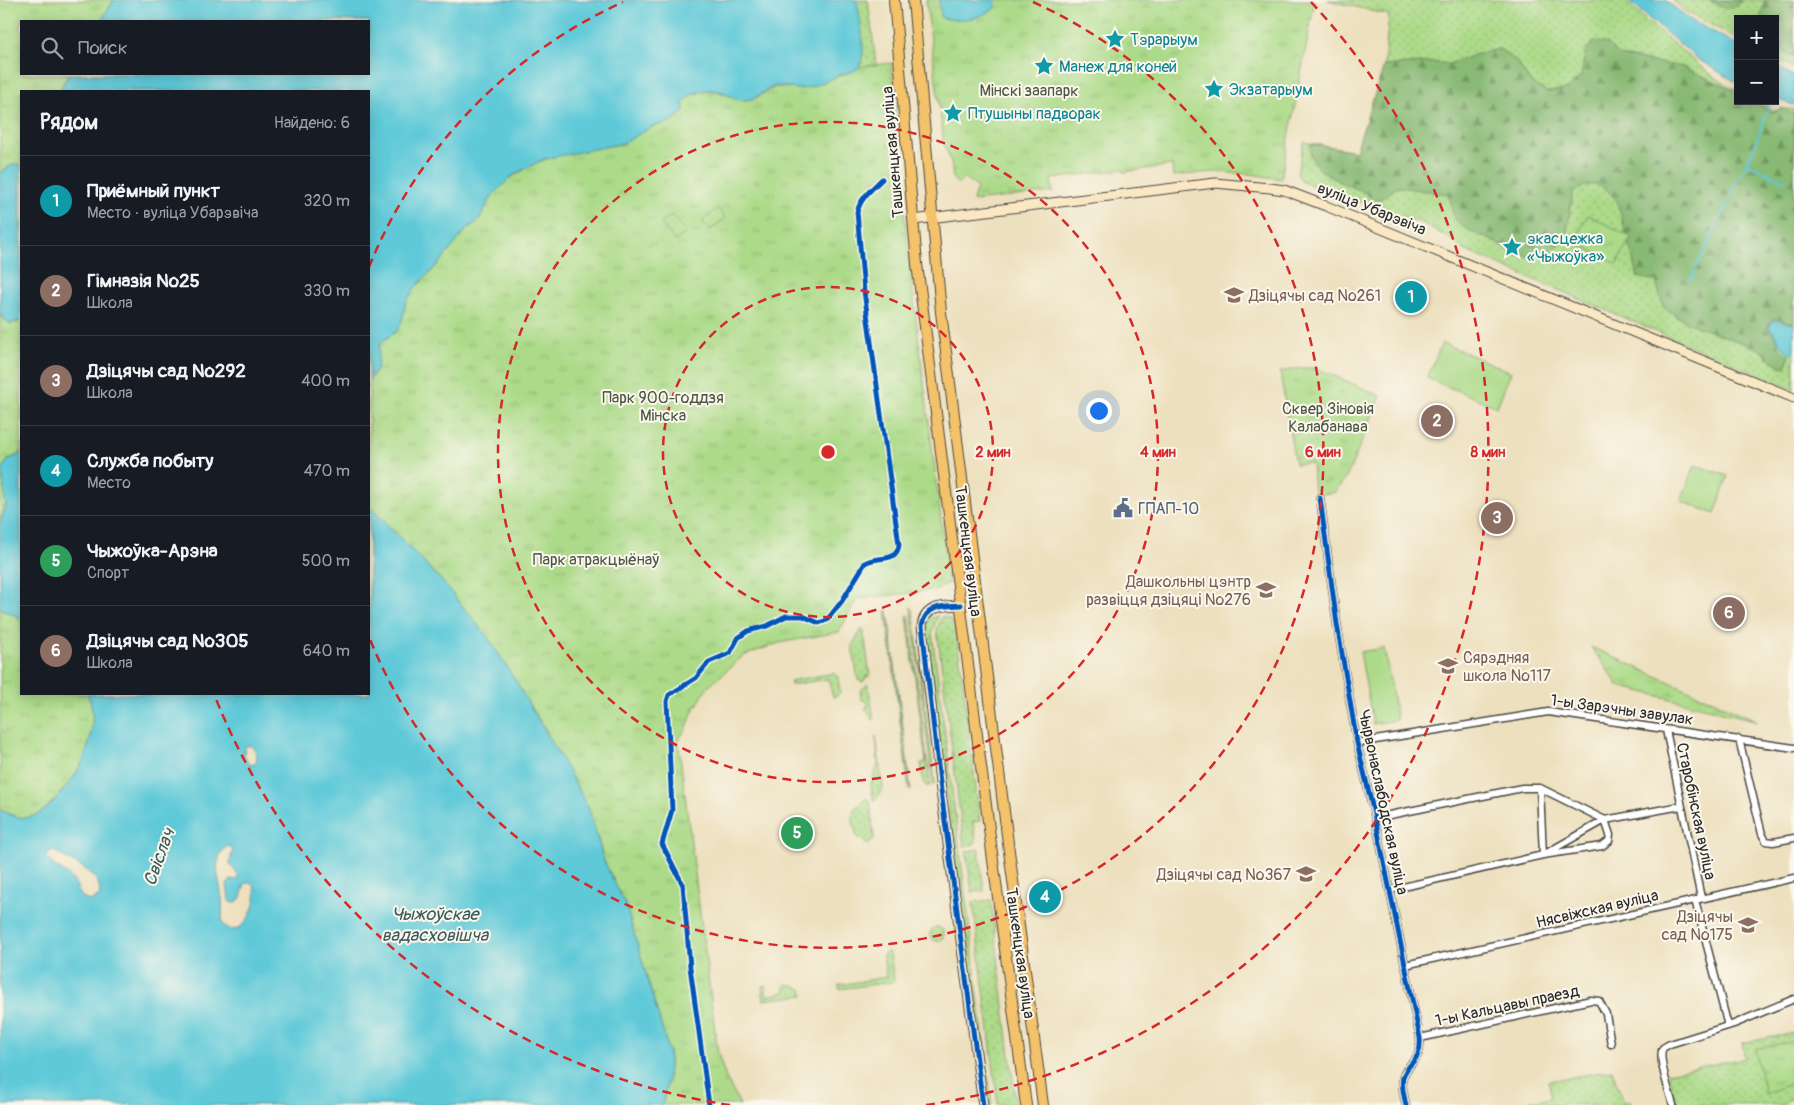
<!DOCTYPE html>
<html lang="ru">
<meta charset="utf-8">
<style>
body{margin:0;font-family:Pangolin,sans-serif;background:#20242c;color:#f1f3f6}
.controls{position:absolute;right:15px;top:15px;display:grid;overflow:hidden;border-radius:0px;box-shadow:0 2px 12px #0003}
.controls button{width:45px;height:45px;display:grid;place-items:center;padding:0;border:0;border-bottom:1px solid #363941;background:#171b24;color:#f1f3f6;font:25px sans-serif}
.you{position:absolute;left:1098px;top:410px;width:18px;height:18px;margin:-12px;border:4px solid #fff;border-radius:50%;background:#1a73e8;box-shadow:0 0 0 8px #1a73e833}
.badge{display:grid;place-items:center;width:32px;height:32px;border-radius:50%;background:#c8321e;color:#fff;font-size:16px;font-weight:700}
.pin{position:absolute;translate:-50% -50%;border:2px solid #fff;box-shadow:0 1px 5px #0006}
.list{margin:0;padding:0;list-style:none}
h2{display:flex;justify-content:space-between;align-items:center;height:65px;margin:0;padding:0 20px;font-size:21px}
h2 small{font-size:16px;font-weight:400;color:#9ea1a6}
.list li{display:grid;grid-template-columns:32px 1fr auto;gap:15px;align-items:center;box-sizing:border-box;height:90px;padding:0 20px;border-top:1px solid #363941}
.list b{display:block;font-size:19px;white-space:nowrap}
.list p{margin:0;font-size:16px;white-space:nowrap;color:#9ea1a6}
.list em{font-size:16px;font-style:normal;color:#9ea1a6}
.icon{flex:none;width:28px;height:28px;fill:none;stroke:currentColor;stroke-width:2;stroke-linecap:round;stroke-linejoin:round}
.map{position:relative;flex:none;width:1794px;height:1105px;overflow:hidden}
.search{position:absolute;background:#171b24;box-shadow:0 2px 12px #0003;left:20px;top:20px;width:350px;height:55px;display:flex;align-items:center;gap:12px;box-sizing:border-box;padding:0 18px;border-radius:0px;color:#9ea1a6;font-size:19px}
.panel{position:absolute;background:#171b24;box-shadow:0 2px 12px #0003;left:20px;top:90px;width:350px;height:605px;border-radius:0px}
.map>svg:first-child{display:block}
</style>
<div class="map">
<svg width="1794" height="1105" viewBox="0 0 1794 1105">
<defs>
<pattern id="grass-dots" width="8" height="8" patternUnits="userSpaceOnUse" patternTransform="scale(1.25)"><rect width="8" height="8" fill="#acda88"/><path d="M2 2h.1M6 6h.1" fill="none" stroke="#94bb76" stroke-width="1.8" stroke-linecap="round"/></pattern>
<pattern id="forest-firs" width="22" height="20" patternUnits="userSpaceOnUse" patternTransform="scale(1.25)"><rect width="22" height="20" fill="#89ba74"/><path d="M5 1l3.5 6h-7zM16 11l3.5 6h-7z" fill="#70975f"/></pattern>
<pattern id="park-tufts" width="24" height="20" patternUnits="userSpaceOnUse" patternTransform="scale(1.25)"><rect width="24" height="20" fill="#acda88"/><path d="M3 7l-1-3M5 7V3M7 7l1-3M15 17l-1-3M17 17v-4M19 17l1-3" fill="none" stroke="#94bb76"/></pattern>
</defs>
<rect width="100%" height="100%" fill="#fbf7ec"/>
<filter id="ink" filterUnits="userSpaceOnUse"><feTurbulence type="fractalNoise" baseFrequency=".02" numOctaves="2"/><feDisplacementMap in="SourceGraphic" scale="10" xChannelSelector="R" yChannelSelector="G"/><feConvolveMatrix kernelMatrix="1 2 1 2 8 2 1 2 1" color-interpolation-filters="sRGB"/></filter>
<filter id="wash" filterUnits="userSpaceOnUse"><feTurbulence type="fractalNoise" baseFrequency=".0096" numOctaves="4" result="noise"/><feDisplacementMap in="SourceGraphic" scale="20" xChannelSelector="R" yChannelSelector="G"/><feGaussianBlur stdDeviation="1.12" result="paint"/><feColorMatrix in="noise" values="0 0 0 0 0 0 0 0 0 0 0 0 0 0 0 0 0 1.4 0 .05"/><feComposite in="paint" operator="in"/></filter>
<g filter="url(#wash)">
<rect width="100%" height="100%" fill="#ede0be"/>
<path fill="url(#grass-dots)" stroke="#6c825a" d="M857 0H868L877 71 869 81 822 82 840 75Z
M1327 0H1624C1644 19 1665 37 1686 54 1703 68 1718 82 1738 90V101H1758L1774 111 1781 109H1794V390L1464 250 1451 239 1422 223 1302 182 1297 174 1304 142 1356 151 1384 66 1389 15Z
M1673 0H1794V68L1775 58V19H1738V39L1684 11Z
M911 607 913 610 935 783 933 786Z
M909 615 930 786H926L923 782 921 763 926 762 907 616Z
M938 616 932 632 992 1105H987L925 627 930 618Z
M942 616 950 619 956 629 980 821 973 822 976 842 973 845 964 846 937 630Z
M862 629 864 632V638L865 639 870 677 867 676 863 682 858 680 852 645Z
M834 673 838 677 840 693 836 697H833L828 679 791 685 790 681Z
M868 684 874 719 873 720 865 709 868 705V703L861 699 860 691Z
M876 736 883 788 875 800 873 799 871 784 878 765Z
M867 798 870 801 874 839 870 841 868 845 857 836 852 817 854 815 853 810Z
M979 849 984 891 972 892 966 851Z
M991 900 1016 1105H998L973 902Z
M930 934a7 7 0 1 1 14 0a7 7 0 1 1-14 0Z
M888 952 890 954 894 980 892 982 839 989V985L886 977 883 955Z
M787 984 802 989 804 995 764 1000 762 986 765 985 767 996 785 992 784 986Z
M1794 1033V1095L1784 1105H1676L1668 1073 1745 1058 1742 1043Z
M1612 1070 1623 1101H1630L1631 1105H1531L1530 1101 1551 1098 1549 1081Z"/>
<path fill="url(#forest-firs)" stroke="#5a7250" d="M1709 0H1741L1736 6 1725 9Z
M1765 0H1794V57L1775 46V19H1760Z
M1595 41 1608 44 1620 56 1683 67 1738 92V101H1753L1772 112 1783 108 1794 115V323L1773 318 1768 326 1777 339 1780 349 1789 356 1786 367 1779 366 1759 349 1688 323 1663 307 1656 281 1638 277 1617 201 1607 190 1596 184 1584 186 1573 192 1566 238C1554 251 1535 261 1518 254 1508 251 1500 244 1491 240 1475 233 1467 232 1455 219 1450 212 1453 202 1448 194L1399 187C1389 190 1386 198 1376 201L1362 191 1340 182 1318 168 1311 156 1310 144 1356 151 1384 66 1432 62 1449 64 1483 52 1500 49 1516 61 1531 82 1547 92 1567 89 1581 76 1586 50Z
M888 610 911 790H909L886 611Z"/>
<path fill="url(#park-tufts)" stroke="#6c825a" d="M0 0H114L101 21H21V74H69L59 91H21V165C13 162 7 168 0 173Z
M926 0H1315L1281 179 1250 174 1212 172 1173 176 1172 165 1124 172 1123 169 1051 179 1053 192 973 201 977 187 964 178 958 184 953 179 951 162 944 144Z
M891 63 909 262 949 583 935 590 857 599 839 632 779 643 743 656 708 687 692 713 686 730 678 740 718 1054 726 1078 740 1105H662C667 1087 670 1070 669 1052L626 906 604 861 593 822 584 799 543 726 488 638 441 580 369 506V380L374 374 380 343 402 320 406 301 414 289 442 260 466 230 478 221 492 196 506 181 533 164 555 156 624 143 645 129 674 120 684 111 683 103 691 95 704 91H717L735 98 744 100 754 99 775 87 801 89 851 72 858 67Z
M1588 215 1631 237 1617 264 1574 241Z
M0 313 2 317 17 323 21 320V453L8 460 6 506 0 524Z
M1300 368H1316L1381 396 1347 476 1335 492 1314 496 1312 463 1295 464 1280 372Z
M0 608 21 618V694H87C100 715 89 752 77 772 72 780 66 787 60 793 52 803 43 814 30 817 20 820 9 814 0 810Z
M1591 647 1758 721 1619 686Z
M1794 1041V1082L1765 1094 1755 1049Z"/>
<path fill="#acda88" stroke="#6c825a" d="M718 208 726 218 710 230 702 221Z
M672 215 686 233 675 241 661 223Z
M1442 343 1511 372 1497 407 1427 378Z
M1695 465 1728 476 1715 514 1681 501Z
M1384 648 1397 720 1373 724 1360 652Z"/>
<path fill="#5ec9d8" stroke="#447a82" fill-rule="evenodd" d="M114 0H857C859 16 869 56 858 68 853 73 843 73 837 76 825 81 813 88 800 89 792 90 785 85 778 86 764 88 757 101 743 100 736 100 731 96 725 93 710 87 693 90 683 103L684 111 670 122 651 127 624 143 544 159 513 175 492 196 478 221 466 230 442 260 414 289 406 302 402 320 398 330 380 343 377 369 369 379V91H59L69 74H369V21H101Z
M939 0H996L995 8C978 20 961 21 941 18Z
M1627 0H1665L1691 20 1738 45V83L1699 60Z
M1775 65 1794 77V105L1775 99Z
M17 164 21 165V320L11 324 5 320 0 313V173L12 165Z
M1774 320 1794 324V352L1790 354C1780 347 1777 336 1769 326Z
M21 453V618L0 608V524L6 506 2 472 6 462Z
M369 506 441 580 488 637 518 685 564 763 589 809 604 861 626 906 669 1052C670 1070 667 1087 662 1105H0V810C10 814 19 820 30 817 43 814 52 803 60 794 66 787 72 780 77 772 89 752 99 716 87 694H369ZM249 745C256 749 258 755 256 763L251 765C245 761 243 754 245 747ZM230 846 233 851C226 869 231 862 238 876V879L231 880 227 884 229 901 232 903C245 901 240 891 246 883H252C265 898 238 949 222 922 222 914 223 906 222 898 220 880 211 862 226 847ZM51 851C59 851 62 857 69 860 83 867 104 878 99 897L89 901C77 897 80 887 72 879 65 871 54 868 47 858L48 853Z"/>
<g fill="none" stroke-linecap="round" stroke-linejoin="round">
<path stroke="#5ec9d8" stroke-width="2" d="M1746 163 1784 181
M1690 281 1756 143 1770 101"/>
</g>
</g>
<g filter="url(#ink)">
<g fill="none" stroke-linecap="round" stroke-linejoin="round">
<defs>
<path id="street" d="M1320 498 1337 624 1357 743 1375 818 1420 1038C1422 1062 1408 1061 1403 1077 1401 1086 1404 1096 1406 1105
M1666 730 1701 898
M1739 739 1762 834 1766 841 1773 842 1794 838
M1357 743 1548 712 1794 748
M1375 818 1522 788H1540L1605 820 1610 835 1609 841 1602 846 1543 855 1540 788
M1390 890 1543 855 1605 820 1681 806
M1695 900 1728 1026
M1405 965 1794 878
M1420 1038 1591 1000 1599 1001 1606 1014 1611 1044
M1673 1105C1670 1094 1657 1057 1663 1048 1664 1047 1668 1045 1670 1044L1734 1024 1794 999"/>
<path id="secondary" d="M913 220 1215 183 1270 188 1284 190 1326 206 1794 398
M961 605C944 606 925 605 922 626L941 791 983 1105"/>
<path id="primary" d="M894 0 917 264 994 868 1026 1105
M913 0 941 312 1009 851 1043 1105"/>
</defs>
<use href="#street" stroke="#484641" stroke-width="9"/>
<use href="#secondary" stroke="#484641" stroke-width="11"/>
<use href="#primary" stroke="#484641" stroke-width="12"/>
<use href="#street" stroke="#fff" stroke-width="6"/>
<use href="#secondary" stroke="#fae7c3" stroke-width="9"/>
<use href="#primary" stroke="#f3c26a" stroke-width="10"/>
<defs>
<path id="cycleway" d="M1320 498 1337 624 1357 743 1375 818 1420 1038C1422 1062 1408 1061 1403 1077 1401 1086 1404 1096 1406 1105
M961 605C944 606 925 605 922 626L941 791 983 1105
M709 1105 690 967 683 885 662 844 672 810 667 701 669 695 696 678 709 662 730 653 738 638 748 631 767 626 786 616H803L819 623 827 620 842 601 865 563C878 555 896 564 899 545L864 291 857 212C861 197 872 189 882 179"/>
</defs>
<use href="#cycleway" stroke="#fbf7ec" stroke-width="8"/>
<use href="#cycleway" stroke="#0057b8" stroke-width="5"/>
</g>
</g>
<g fill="none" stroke="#d62828" stroke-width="2.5" stroke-dasharray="9 6">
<circle cx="828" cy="452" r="165"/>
<circle cx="828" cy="452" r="330"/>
<path d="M369 267A495 495 0 0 1 623 2M1033 2A495 495 0 1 1 369 637"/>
<path d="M730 1105A660 660 0 0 1 214 694M1311 2A660 660 0 0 1 926 1105"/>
</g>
<defs>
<symbol id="sight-bare" viewBox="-9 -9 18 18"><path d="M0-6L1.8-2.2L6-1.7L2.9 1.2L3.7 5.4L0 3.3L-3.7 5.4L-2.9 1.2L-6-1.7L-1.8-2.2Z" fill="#0f9aa8" stroke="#fbf7ec" stroke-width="2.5" paint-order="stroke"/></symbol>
<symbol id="school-bare" viewBox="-9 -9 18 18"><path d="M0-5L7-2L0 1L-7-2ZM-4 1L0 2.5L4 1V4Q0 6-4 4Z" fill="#8d6e63" stroke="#fbf7ec" stroke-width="2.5" paint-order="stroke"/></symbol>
<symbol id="civic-bare" viewBox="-9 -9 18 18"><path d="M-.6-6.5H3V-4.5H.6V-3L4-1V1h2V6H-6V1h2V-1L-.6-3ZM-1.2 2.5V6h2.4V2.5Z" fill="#5c6f8a" stroke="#fbf7ec" stroke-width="2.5" paint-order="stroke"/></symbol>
</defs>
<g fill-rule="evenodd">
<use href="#sight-bare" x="1101" y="25" width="28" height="28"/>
<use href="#sight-bare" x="1030" y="52" width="28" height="28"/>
<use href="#sight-bare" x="1200" y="75" width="28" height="28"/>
<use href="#sight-bare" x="939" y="99" width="28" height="28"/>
<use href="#sight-bare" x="1498" y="233" width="28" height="28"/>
<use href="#school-bare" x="1220" y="281" width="28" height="28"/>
<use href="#civic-bare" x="1109" y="494" width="28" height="28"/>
<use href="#school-bare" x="1252" y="576" width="28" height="28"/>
<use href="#school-bare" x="1434" y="652" width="28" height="28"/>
<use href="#school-bare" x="1292" y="860" width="28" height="28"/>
<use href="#school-bare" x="1734" y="911" width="28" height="28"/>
</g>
<g text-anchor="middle" stroke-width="4" stroke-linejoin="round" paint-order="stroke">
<g font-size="16" fill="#0d838f" stroke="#fbf7ec" text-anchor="start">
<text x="1130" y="45">Тэрарыум</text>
<text x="1059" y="72">Манеж для коней</text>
<text x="1229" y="95">Экзатарыум</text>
<text x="968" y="119">Птушыны падворак</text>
<text x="1527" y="244">экасцежка<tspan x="1527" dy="18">«Чыжоўка»</tspan></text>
</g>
<g font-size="16" fill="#4b5742" stroke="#fbf7ec">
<text x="1029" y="96">Мінскі заапарк</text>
<text x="663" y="403">Парк 900-годдзя<tspan x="663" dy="18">Мінска</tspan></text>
<text x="1328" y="414">Сквер Зіновія<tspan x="1328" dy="18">Калабанава</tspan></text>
<text x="596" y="565">Парк атракцыёнаў</text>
</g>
<g font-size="16" fill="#2b2b2b" stroke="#fbf7ec">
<text transform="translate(892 152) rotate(-95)" y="6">Ташкенцкая вуліца</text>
<text transform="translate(1372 208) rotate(22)" y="6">вуліца Убарэвіча</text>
<text transform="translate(969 551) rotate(83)" y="6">Ташкенцкая вуліца</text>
<text transform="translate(1622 709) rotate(8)" y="6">1-ы Зарэчны завулак</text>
<text transform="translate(1384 802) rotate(78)" y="6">Чырвонаслабодская вуліца</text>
<text transform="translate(1697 811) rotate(78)" y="6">Старобінская вуліца</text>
<text transform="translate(1597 908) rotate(-13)" y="6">Нясвіжская вуліца</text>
<text transform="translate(1021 953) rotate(82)" y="6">Ташкенцкая вуліца</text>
<text transform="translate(1507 1005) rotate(-12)" y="6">1-ы Кальцавы праезд</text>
</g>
<g font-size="16" fill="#785e54" stroke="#fbf7ec" text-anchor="end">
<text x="1249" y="301" text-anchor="start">Дзіцячы сад №261</text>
<text x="1251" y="587">Дашкольны цэнтр<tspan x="1251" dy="18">развіцця дзіцяці №276</tspan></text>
<text x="1463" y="663" text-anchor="start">Сярэдняя<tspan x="1463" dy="18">школа №117</tspan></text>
<text x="1291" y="880">Дзіцячы сад №367</text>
<text x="1733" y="922">Дзіцячы<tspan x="1733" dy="18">сад №175</tspan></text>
</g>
<g font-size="16" fill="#4e5e75" stroke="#fbf7ec" text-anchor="start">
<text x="1138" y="514">ГПАП-10</text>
</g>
<g font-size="18" font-style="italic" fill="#3a5a5f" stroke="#fbf7ec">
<text transform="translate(159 857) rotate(-70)" y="6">Свіслач</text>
<text x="435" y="920">Чыжоўскае<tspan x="435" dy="21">вадасховішча</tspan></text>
</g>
</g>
<circle cx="828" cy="452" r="8" fill="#d62828" stroke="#fbf7ec" stroke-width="2.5"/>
<g font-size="15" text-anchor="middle" font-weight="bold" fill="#d62828" stroke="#fbf7ec" stroke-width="4" stroke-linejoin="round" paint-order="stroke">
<text x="993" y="457">2 мин</text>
<text x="1158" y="457">4 мин</text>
<text x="1323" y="457">6 мин</text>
<text x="1488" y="457">8 мин</text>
</g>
</svg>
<div class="controls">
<button>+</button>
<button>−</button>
</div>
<div class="you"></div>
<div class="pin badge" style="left:1411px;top:297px;background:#0f9aa8">1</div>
<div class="pin badge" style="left:1437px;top:421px;background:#8d6e63">2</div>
<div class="pin badge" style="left:1497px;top:518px;background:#8d6e63">3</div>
<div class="pin badge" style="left:1045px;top:897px;background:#0f9aa8">4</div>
<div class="pin badge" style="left:797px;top:833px;background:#2e9e5b">5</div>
<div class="pin badge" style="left:1729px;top:613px;background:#8d6e63">6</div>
<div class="search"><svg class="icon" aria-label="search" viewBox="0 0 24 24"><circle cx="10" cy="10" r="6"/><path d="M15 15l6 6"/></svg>Поиск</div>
<section class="panel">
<h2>Рядом<small>Найдено: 6</small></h2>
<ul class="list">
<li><span class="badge" style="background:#0f9aa8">1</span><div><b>Приёмный пункт</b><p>Место · вуліца Убарэвіча</p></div><em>320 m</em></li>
<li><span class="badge" style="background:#8d6e63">2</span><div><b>Гімназія №25</b><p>Школа</p></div><em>330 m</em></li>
<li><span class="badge" style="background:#8d6e63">3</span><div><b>Дзіцячы сад №292</b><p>Школа</p></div><em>400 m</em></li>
<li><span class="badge" style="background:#0f9aa8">4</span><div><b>Служба побыту</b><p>Место</p></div><em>470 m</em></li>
<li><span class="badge" style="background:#2e9e5b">5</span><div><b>Чыжоўка-Арэна</b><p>Спорт</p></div><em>500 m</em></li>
<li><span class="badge" style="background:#8d6e63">6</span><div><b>Дзіцячы сад №305</b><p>Школа</p></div><em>640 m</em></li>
</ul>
</section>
</div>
